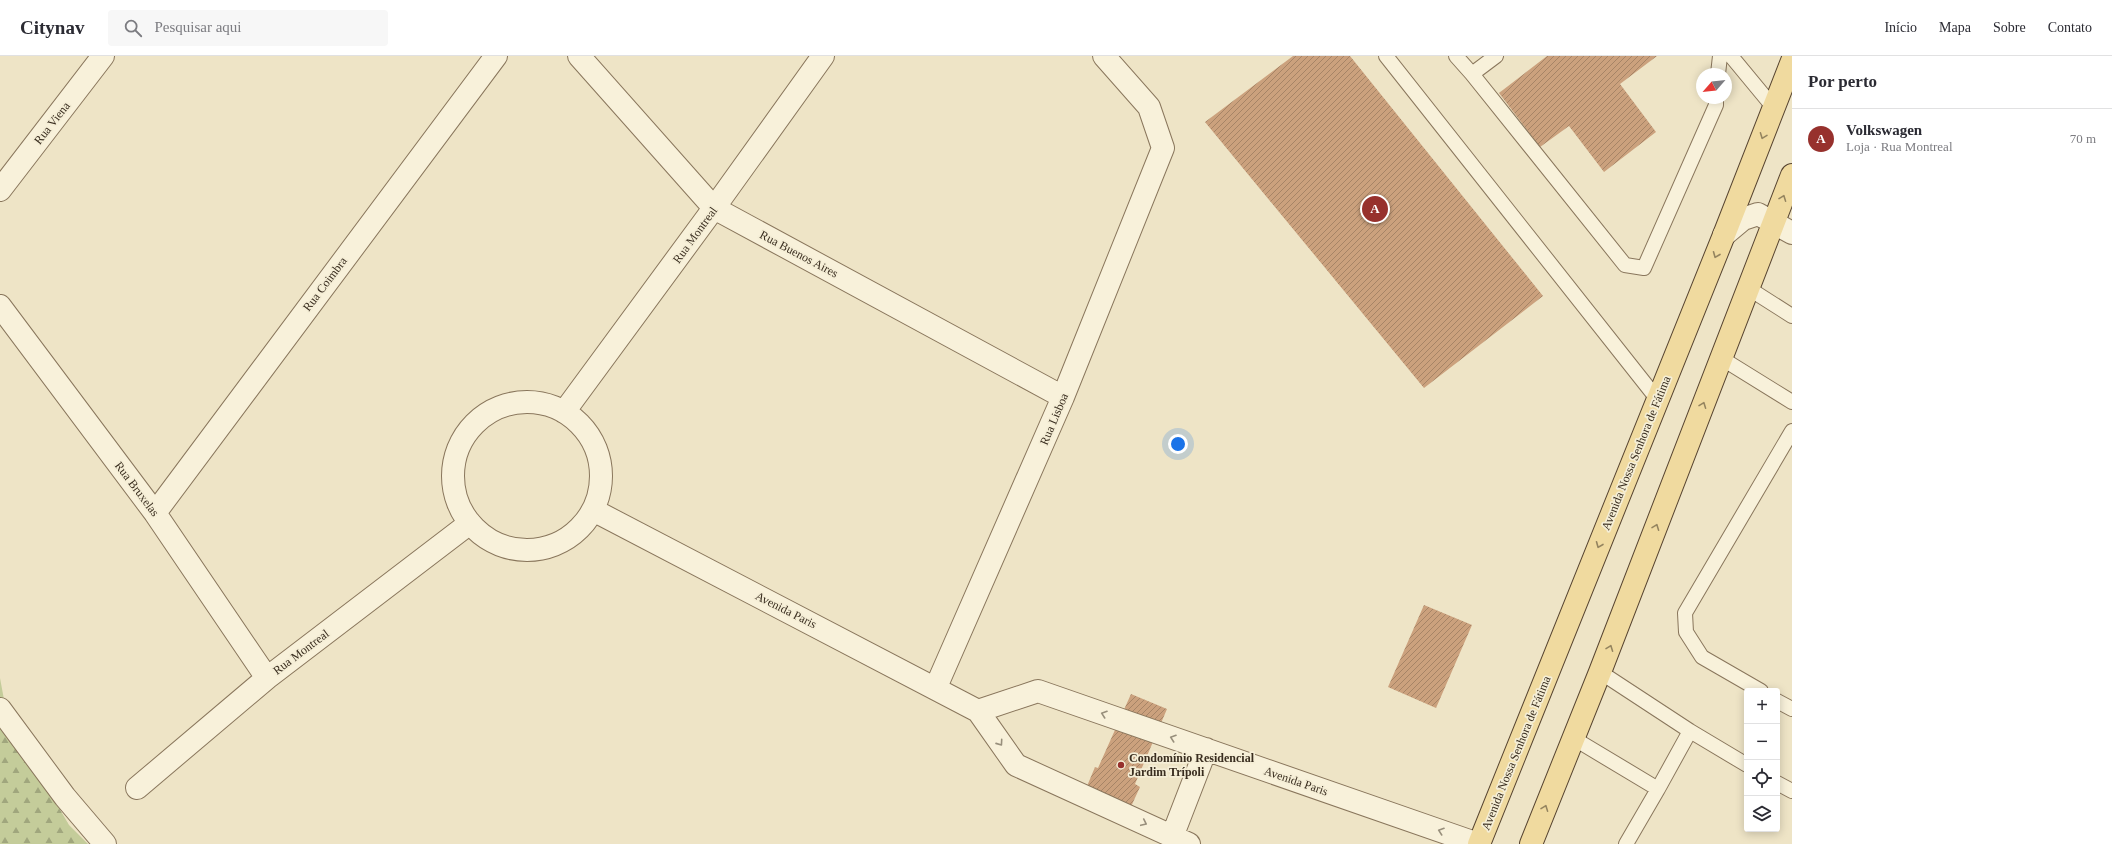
<!DOCTYPE html>
<html lang="pt">
<meta charset="utf-8">
<style>
body{margin:0;font-family:Georgia,serif;background:#f7f7f7;color:#2b2b33}
.controls{position:absolute;right:12px;bottom:12px;display:grid;overflow:hidden;border-radius:4px;box-shadow:0 2px 10px #0003}
.controls button{width:36px;height:36px;display:grid;place-items:center;padding:0;border:0;border-bottom:1px solid #e1e1e2;background:#fff;color:#2b2b33;font:20px sans-serif}
.compass{position:absolute;left:1696px;top:12px;width:36px;height:36px;border-radius:50%;background:#fff;box-shadow:0 2px 10px #0003;rotate:242deg}
.you{position:absolute;left:1178px;top:388px;width:14px;height:14px;margin:-10px;border:3px solid #fff;border-radius:50%;background:#1a73e8;box-shadow:0 0 0 6px #1a73e833}
.badge{display:grid;place-items:center;width:26px;height:26px;border-radius:50%;background:#97312d;color:#fff;font-size:13px;font-weight:700}
.pin{position:absolute;translate:-50% -50%;border:2px solid #fff;box-shadow:0 1px 4px #0006}
.list{margin:0;padding:0;list-style:none}
h2{display:flex;justify-content:space-between;align-items:center;height:52px;margin:0;padding:0 16px;font-size:17px}
h2 small{font-size:13px;font-weight:400;color:#7c7c81}
.list li{display:grid;grid-template-columns:26px 1fr auto;gap:12px;align-items:center;box-sizing:border-box;height:60px;padding:0 16px;border-top:1px solid #e1e1e2}
.list b{display:block;font-size:15px;white-space:nowrap}
.list p{margin:0;font-size:13px;white-space:nowrap;color:#7c7c81}
.list em{font-size:13px;font-style:normal;color:#7c7c81}
.icon{flex:none;width:22px;height:22px;fill:none;stroke:currentColor;stroke-width:2;stroke-linecap:round;stroke-linejoin:round}
.map{position:relative;flex:none;width:1792px;height:788px;overflow:hidden}
header{display:flex;align-items:center;gap:24px;box-sizing:border-box;height:56px;padding:0 20px;background:#fff;border-bottom:1px solid #e1e1e2}
header strong{font-size:19px}
nav{display:flex;gap:22px;margin-inline-start:auto;font-size:14px}
.search{width:280px;height:36px;background:#f7f7f7;display:flex;align-items:center;gap:10px;box-sizing:border-box;padding:0 14px;border-radius:4px;color:#7c7c81;font-size:15px}
main{display:flex}
aside{flex:1;background:#fff}
.map>svg:first-child{display:block}
</style>
<header>
<strong>Citynav</strong>
<div class="search"><svg class="icon" aria-label="search" viewBox="0 0 24 24"><circle cx="10" cy="10" r="6"/><path d="M15 15l6 6"/></svg>Pesquisar aqui</div>
<nav><a>Início</a><a>Mapa</a><a>Sobre</a><a>Contato</a></nav>
</header>
<main>
<div class="map">
<svg width="1792" height="788" viewBox="0 0 1792 788">
<defs>
<pattern id="forest-firs" width="22" height="20" patternUnits="userSpaceOnUse"><rect width="22" height="20" fill="#c4cc9a"/><path d="M5 1l3.5 6h-7zM16 11l3.5 6h-7z" fill="#a0a67d"/></pattern>
<pattern id="building-hatch" width="6" height="6" patternUnits="userSpaceOnUse"><rect width="6" height="6" fill="#cba17d"/><path d="M-1 1l2-2M0 6l6-6M5 7l2-2" fill="none" stroke="#a68466"/></pattern>
</defs>
<rect width="100%" height="100%" fill="#eee4c6"/>
<path fill="url(#forest-firs)" d="M0 622 8 665 69 769 88 788H0Z"/>
<path fill="url(#building-hatch)" d="M1293 0H1350L1543 240 1424 332 1205 66Z
M1547 0H1657L1620 28 1656 76 1604 116 1569 70 1540 91 1499 37Z
M1424 549 1472 569 1436 652 1388 631Z
M1131 638 1167 653 1135 728 1140 731 1124 766 1080 747 1095 711 1098 712Z"/>
<g fill="none" stroke-linecap="round" stroke-linejoin="round">
<defs>
<path id="lane" d="M1386 0 1658 344
M1456 0 1472 18 1496 0
M1731 0 1774 52
M1472 18 1625 209 1644 212 1716 49V42
M1718 18 1720 0
M1748 232 1792 260
M1721 302 1792 346
M1600 616 1690 675 1747 709
M1761 635 1702 601 1686 576 1685 557 1792 375
M1777 645 1792 653
M1573 682 1658 733 1626 788
M1777 727 1792 735
M1658 733 1690 675"/>
<path id="street" d="M579 0 714 152 1063 341
M0 134 103 0
M1724 179 1743 163 1758 158 1792 177
M0 250 155 457 267 622
M453 420a74 74 0 1 1 148 0a74 74 0 1 1-148 0Z
M564 356 714 152 823 0
M593 454 978 655 1016 709 1189 788
M155 457 496 0
M936 631 1063 341 1163 92 1149 51 1104 0
M0 653 65 741 105 788
M978 655 1038 635 1478 788
M137 732 267 622 470 467
M1172 781 1206 693"/>
<path id="primary" d="M1479 788 1724 179 1792 5
M1531 788 1600 616 1792 119"/>
</defs>
<use href="#lane" stroke="#89765c" stroke-width="16"/>
<use href="#street" stroke="#89765c" stroke-width="24"/>
<use href="#primary" stroke="#574430" stroke-width="24"/>
<use href="#lane" stroke="#f8f1da" stroke-width="14"/>
<use href="#street" stroke="#f8f1da" stroke-width="22"/>
<use href="#primary" stroke="#f0da9f" stroke-width="22"/>
</g>
<defs><path id="oneway-chevron" d="M-2-3.5L2.5 0L-2 3.5" fill="none" stroke-width="1.6" stroke-linecap="round" stroke-linejoin="round"/></defs>
<g stroke="#94845f">
<use href="#oneway-chevron" transform="translate(1763 80) rotate(111)"/>
<use href="#oneway-chevron" transform="translate(1783 142) rotate(-69)"/>
<use href="#oneway-chevron" transform="translate(1716 199) rotate(112)"/>
<use href="#oneway-chevron" transform="translate(1703 349) rotate(-69)"/>
<use href="#oneway-chevron" transform="translate(1656 471) rotate(-69)"/>
<use href="#oneway-chevron" transform="translate(1599 489) rotate(112)"/>
<use href="#oneway-chevron" transform="translate(1610 592) rotate(-69)"/>
<use href="#oneway-chevron" transform="translate(1545 752) rotate(-69)"/>
</g>
<g stroke="#988f7c">
<use href="#oneway-chevron" transform="translate(1104 658) rotate(-161)"/>
<use href="#oneway-chevron" transform="translate(1173 682) rotate(-161)"/>
<use href="#oneway-chevron" transform="translate(1000 687) rotate(55)"/>
<use href="#oneway-chevron" transform="translate(1144 767) rotate(25)"/>
<use href="#oneway-chevron" transform="translate(1441 775) rotate(-161)"/>
</g>
<circle fill="#97312d" stroke="#f5eed6" stroke-width="1.5" cx="1121" cy="709" r="4"/>
<g text-anchor="middle" stroke-width="3.5" stroke-linejoin="round" paint-order="stroke">
<g font-size="12" fill="#392d1f" stroke="#f5eed6">
<text transform="translate(52 67) rotate(-52)" y="4">Rua Viena</text>
<text transform="translate(695 179) rotate(-54)" y="4">Rua Montreal</text>
<text transform="translate(799 198) rotate(28)" y="4">Rua Buenos Aires</text>
<text transform="translate(325 228) rotate(-53)" y="4">Rua Coimbra</text>
<text transform="translate(1054 363) rotate(-67)" y="4">Rua Lisboa</text>
<text transform="translate(1636 397) rotate(-68)" y="4">Avenida Nossa Senhora de Fátima</text>
<text transform="translate(137 433) rotate(53)" y="4">Rua Bruxelas</text>
<text transform="translate(786 554) rotate(27)" y="4">Avenida Paris</text>
<text transform="translate(301 596) rotate(-37)" y="4">Rua Montreal</text>
<text transform="translate(1516 697) rotate(-68)" y="4">Avenida Nossa Senhora de Fátima</text>
<text transform="translate(1296 725) rotate(19)" y="4">Avenida Paris</text>
</g>
<g font-size="12" font-weight="bold" fill="#392d1f" stroke="#f5eed6" text-anchor="start">
<text x="1129" y="706">Condomínio Residencial<tspan x="1129" dy="14">Jardim Trípoli</tspan></text>
</g>
</g>
</svg>
<div class="controls">
<button>+</button>
<button>−</button>
<button><svg class="icon" aria-label="locate" viewBox="0 0 24 24"><circle cx="12" cy="12" r="6"/><path d="M12 2v4M12 18v4M2 12h4M18 12h4"/></svg></button>
<button><svg class="icon" aria-label="layers" viewBox="0 0 24 24"><path d="M12 4l9 5-9 5-9-5zM3 14l9 5 9-5"/></svg></button>
</div>
<svg class="compass" viewBox="-18 -18 36 36"><path d="M0-13l5 13h-10z" fill="#e53935"/><path d="M0 13l5-13h-10z" fill="#7c7c81"/></svg>
<div class="you"></div>
<div class="pin badge" style="left:1375px;top:153px">A</div>
</div>
<aside>
<h2>Por perto<small></small></h2>
<ul class="list">
<li><span class="badge">A</span><div><b>Volkswagen</b><p>Loja · Rua Montreal</p></div><em>70 m</em></li>
</ul>
</aside>
</main>
